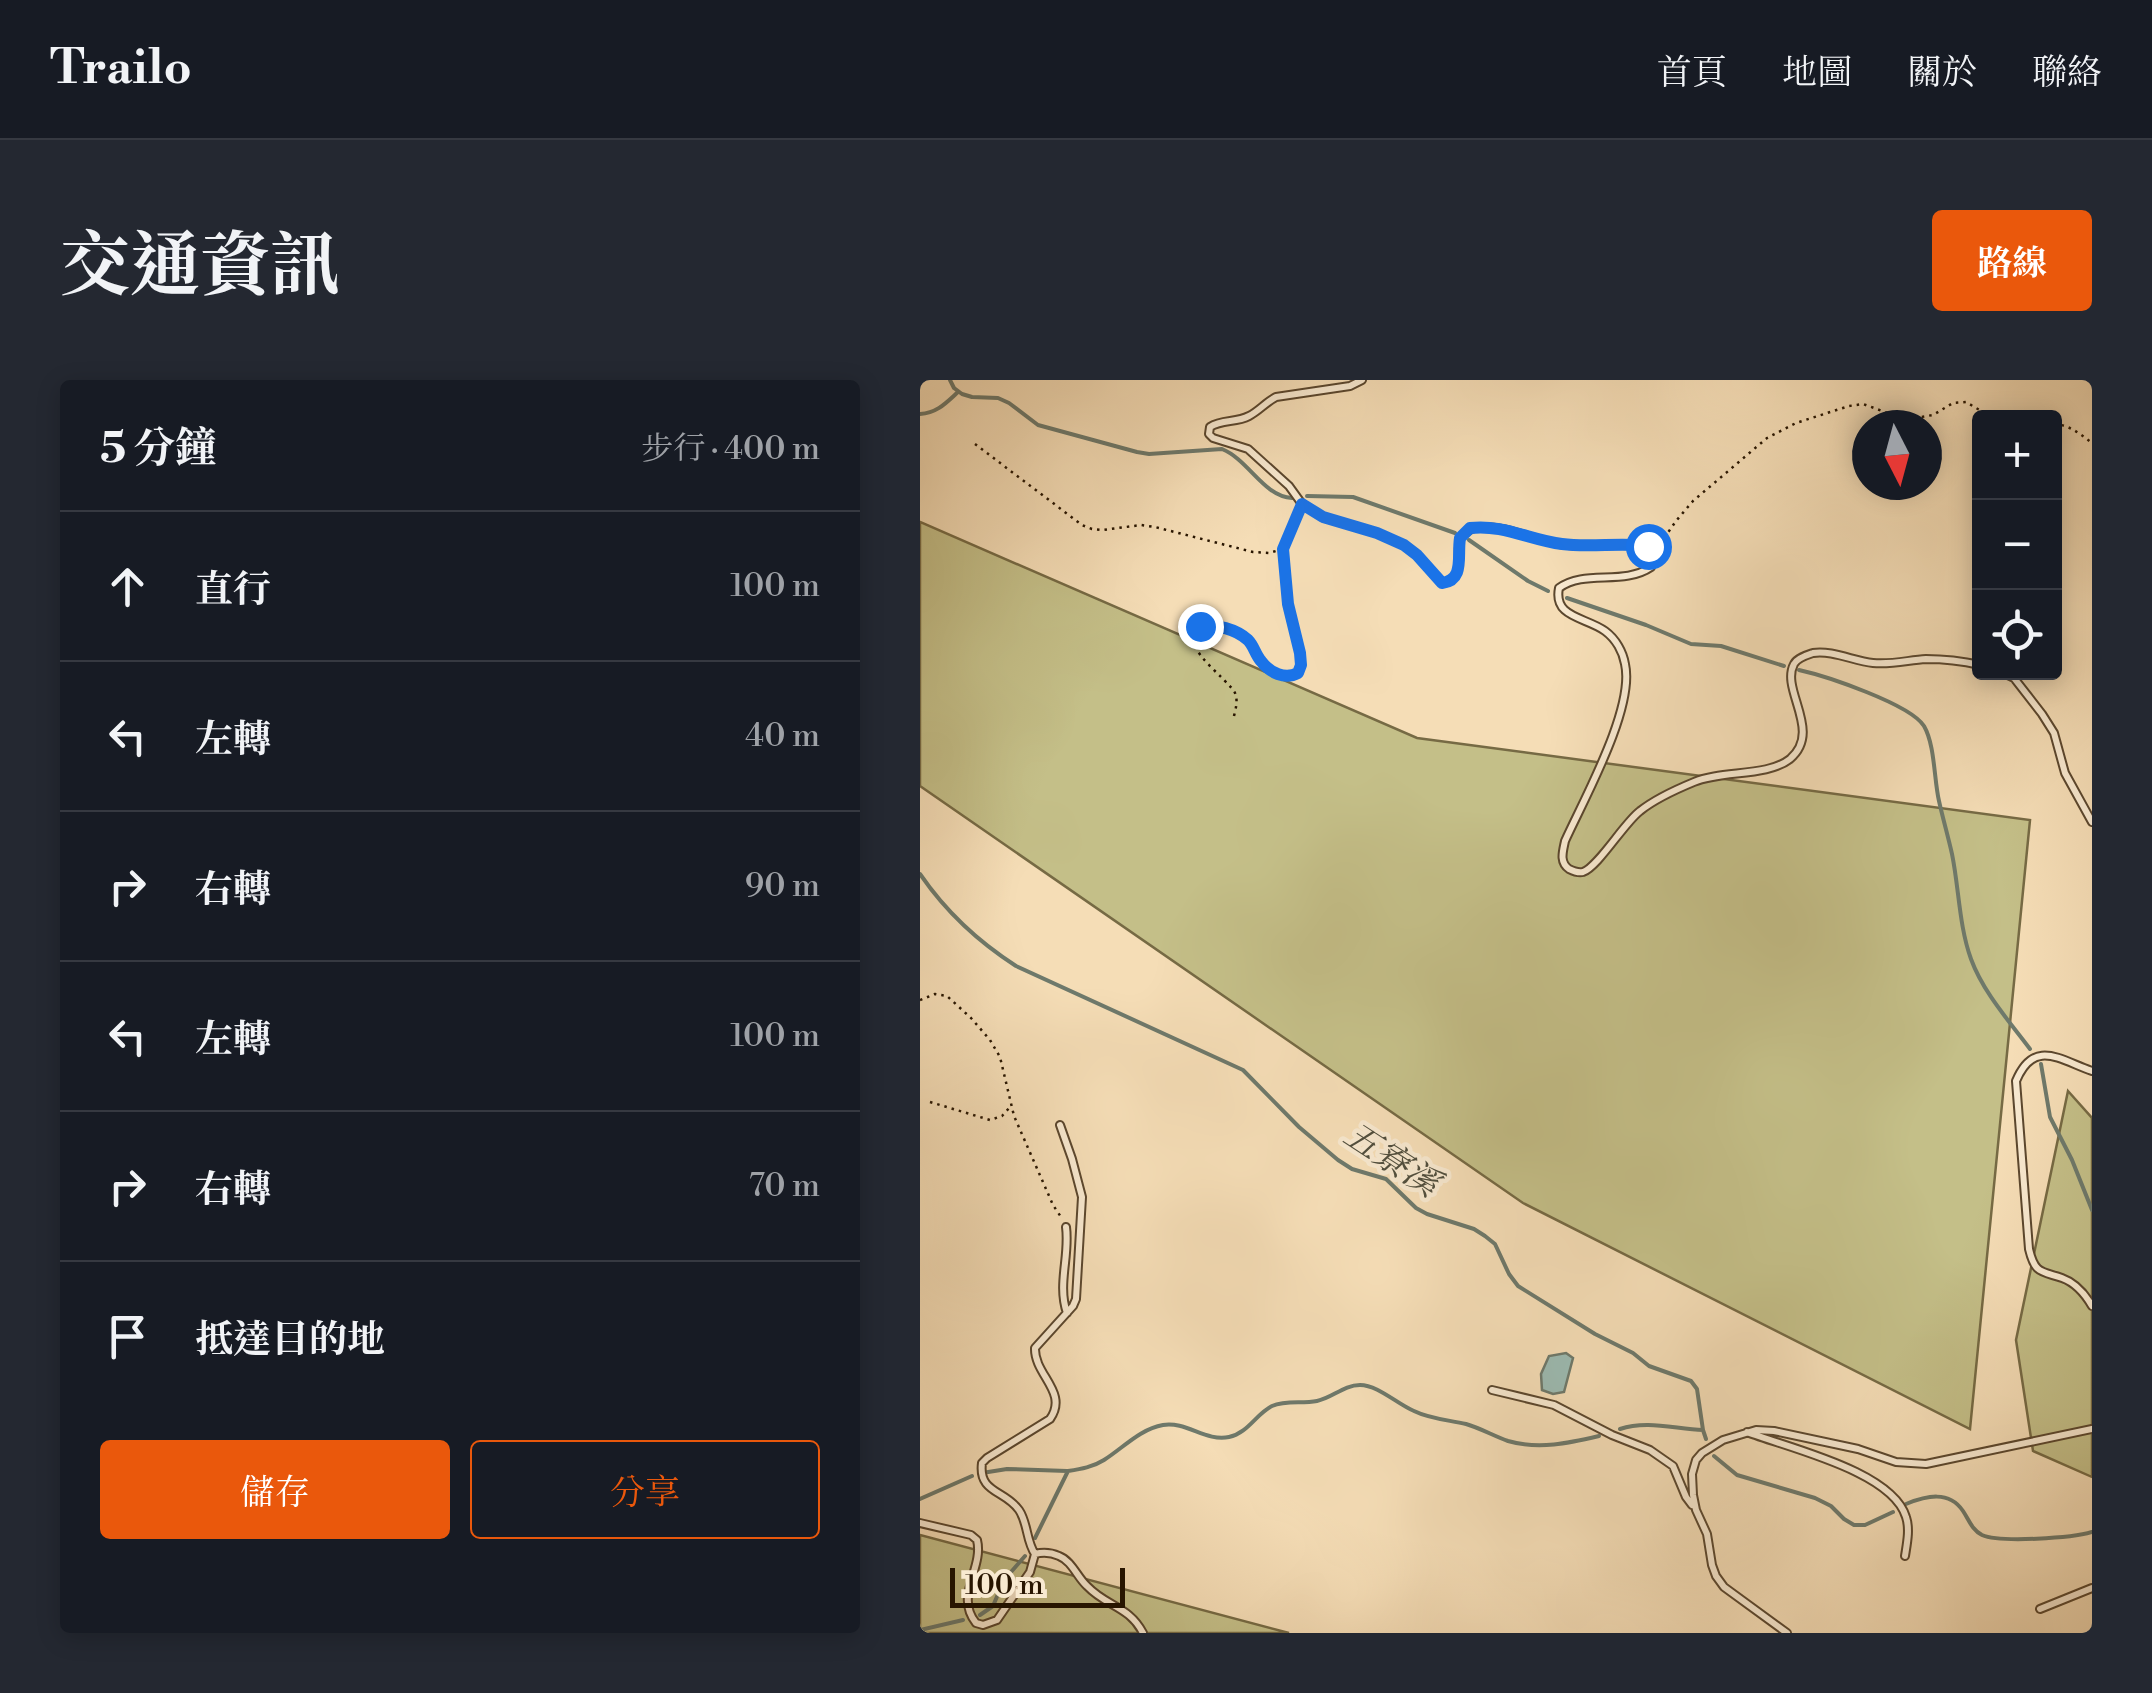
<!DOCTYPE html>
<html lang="zh-TW">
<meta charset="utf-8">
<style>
body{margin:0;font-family:"Libre Bodoni","Noto Serif TC",serif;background:#242831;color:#f1f3f6}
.controls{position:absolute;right:30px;top:30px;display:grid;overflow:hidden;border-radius:10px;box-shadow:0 5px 25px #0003}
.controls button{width:90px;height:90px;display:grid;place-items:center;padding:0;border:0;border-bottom:2px solid #363941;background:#171b24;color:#f1f3f6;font:50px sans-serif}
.compass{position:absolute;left:932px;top:30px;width:90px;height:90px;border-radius:50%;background:#171b24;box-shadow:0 5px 25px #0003;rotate:174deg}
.scale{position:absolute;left:30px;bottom:25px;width:175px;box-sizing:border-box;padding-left:10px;border:5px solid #281500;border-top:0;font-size:28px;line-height:35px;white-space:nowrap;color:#281500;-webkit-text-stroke:8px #f8e9d0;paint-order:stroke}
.stop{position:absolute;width:30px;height:30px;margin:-22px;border:8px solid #1a73e8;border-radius:50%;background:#fff}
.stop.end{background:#1a73e8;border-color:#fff;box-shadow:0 2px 10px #0008}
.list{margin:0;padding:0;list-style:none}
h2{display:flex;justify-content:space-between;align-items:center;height:130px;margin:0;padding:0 40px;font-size:42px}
h2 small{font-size:32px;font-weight:400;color:#9ea1a6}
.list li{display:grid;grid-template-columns:65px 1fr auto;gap:30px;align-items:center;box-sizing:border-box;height:150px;padding:0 40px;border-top:2px solid #363941}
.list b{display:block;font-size:38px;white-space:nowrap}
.list em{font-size:32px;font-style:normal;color:#9ea1a6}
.actions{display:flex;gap:20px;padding:30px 40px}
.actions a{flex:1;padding:22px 0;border:2px solid #ea580c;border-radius:10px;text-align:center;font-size:35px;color:#ea580c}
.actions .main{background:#ea580c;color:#fff}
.icon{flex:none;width:55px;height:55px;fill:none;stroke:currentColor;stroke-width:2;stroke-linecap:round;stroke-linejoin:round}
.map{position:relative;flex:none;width:1172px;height:1253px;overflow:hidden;border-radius:10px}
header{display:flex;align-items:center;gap:60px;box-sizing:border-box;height:140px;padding:0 50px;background:#171b24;border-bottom:2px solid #363941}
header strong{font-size:48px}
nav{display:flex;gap:55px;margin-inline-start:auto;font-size:35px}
.intro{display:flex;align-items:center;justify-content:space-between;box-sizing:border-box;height:240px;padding:0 60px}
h1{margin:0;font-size:70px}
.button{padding:25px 45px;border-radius:10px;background:#ea580c;color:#fff;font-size:35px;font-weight:700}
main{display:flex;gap:60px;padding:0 60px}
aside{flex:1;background:#171b24;border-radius:10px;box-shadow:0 5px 25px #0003}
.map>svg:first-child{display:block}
</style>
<header>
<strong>Trailo</strong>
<nav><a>首頁</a><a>地圖</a><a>關於</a><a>聯絡</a></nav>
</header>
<div class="intro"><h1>交通資訊</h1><a class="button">路線</a></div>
<main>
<aside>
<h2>5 分鐘<small>步行 · 400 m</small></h2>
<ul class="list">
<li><svg class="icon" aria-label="ahead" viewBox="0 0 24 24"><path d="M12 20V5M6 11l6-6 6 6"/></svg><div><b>直行</b></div><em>100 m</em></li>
<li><svg class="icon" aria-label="left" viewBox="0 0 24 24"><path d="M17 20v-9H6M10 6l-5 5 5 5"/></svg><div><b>左轉</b></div><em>40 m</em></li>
<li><svg class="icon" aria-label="right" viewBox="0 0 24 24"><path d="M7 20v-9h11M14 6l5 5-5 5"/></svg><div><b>右轉</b></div><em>90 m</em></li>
<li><svg class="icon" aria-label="left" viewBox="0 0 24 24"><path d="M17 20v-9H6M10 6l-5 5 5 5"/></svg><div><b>左轉</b></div><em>100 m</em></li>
<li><svg class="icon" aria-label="right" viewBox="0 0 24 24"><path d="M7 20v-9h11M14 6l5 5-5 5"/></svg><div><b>右轉</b></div><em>70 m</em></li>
<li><svg class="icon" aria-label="arrive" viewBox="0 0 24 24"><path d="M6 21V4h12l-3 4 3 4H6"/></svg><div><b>抵達目的地</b></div></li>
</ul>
<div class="actions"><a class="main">儲存</a><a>分享</a></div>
</aside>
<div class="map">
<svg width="1172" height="1253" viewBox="0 0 1172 1253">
<rect width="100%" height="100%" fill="#f5ddb6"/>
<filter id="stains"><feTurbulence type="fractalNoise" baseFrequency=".002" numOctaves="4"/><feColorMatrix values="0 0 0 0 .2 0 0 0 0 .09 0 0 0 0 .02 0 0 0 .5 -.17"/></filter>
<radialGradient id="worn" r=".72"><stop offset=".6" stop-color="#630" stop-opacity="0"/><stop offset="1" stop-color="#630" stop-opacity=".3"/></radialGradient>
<path fill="#c4bf88" stroke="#766a44" stroke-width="2.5" d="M0 142 497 358 1110 440 1050 1049 603 823 0 406Z
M1148 711 1172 738V1097L1113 1071 1096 960Z
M0 1155 369 1253H0Z"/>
<path fill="#9cbbb2" stroke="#6e796b" stroke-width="2.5" d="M646 973 653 978 644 1012 633 1014 622 1010 621 994 629 976Z"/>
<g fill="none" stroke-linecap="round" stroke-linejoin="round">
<path stroke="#6e796b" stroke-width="4" d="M30 0 34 8 42 14 52 17 78 18 89 23 118 45 217 72 229 74 302 69C329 80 343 116 372 118
M0 34C17 33 26 23 38 12
M387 116 433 117 535 153
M549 160 608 201 628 211
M647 218 726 245 771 264 801 266 864 286
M879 290C906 296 990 324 1004 346 1015 365 1014 400 1019 421 1023 439 1028 456 1032 474 1039 508 1039 546 1051 579 1063 612 1089 641 1110 669
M0 494C26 532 57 561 96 586L323 690 379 747 418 780 432 789 466 799 496 828 507 834 554 849 565 856 575 864 589 894 598 906 675 954 713 973 729 986 771 1001 777 1009 783 1050 786 1059
M1121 684 1130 737 1152 780 1172 830
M700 1049C727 1040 755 1049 783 1050
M794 1076 817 1095 895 1118 911 1126 924 1139 934 1145H945L973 1132
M62 1093 87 1089 147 1091
M0 1119 52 1096
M986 1124C1006 1116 1029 1110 1043 1131 1049 1140 1052 1150 1062 1155 1080 1163 1153 1158 1172 1152
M115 1158 148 1091C161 1089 173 1087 184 1080 203 1068 220 1049 243 1045 266 1041 286 1062 309 1057 328 1053 336 1034 352 1026 366 1020 382 1024 397 1021 412 1018 424 1005 440 1005 458 1005 477 1024 494 1031 510 1039 529 1040 546 1044 560 1048 574 1056 588 1061 619 1070 649 1063 679 1056
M60 1235 73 1226 84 1200 105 1176
M0 1250 43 1240"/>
<defs>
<path id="lane" d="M442 0 430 6 356 17C346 22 339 31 329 36 316 43 302 39 290 47L289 54 293 58 328 69 369 106 382 124 403 137 457 153 484 165 497 175 522 203C545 200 536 176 540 158 547 152 551 147 561 147 588 146 613 160 639 164 669 169 698 162 728 166L734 175 731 187C703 206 665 189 639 208 633 238 666 237 685 251 696 259 703 272 705 284 715 328 664 419 645 461 643 471 639 482 649 489 653 491 659 493 663 492 678 487 704 443 720 431 735 419 757 409 774 402 802 390 847 397 870 379 903 351 860 310 874 284 877 278 887 275 893 273 912 270 934 281 953 283 971 285 989 280 1006 279 1024 279 1042 281 1060 285
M1081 292 1094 298 1122 334 1134 353 1145 393 1172 442
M1172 691C1140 680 1114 658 1096 701L1109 869C1115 894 1121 891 1142 898 1156 903 1165 914 1172 926
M146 847C150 876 137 904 147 933
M572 1010 634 1025 692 1055 730 1070 753 1086 766 1117 772 1125
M827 1052C868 1068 972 1091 986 1137 990 1149 987 1163 985 1176
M0 1143 51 1155 57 1160C64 1188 34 1216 56 1243L63 1245 77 1240 110 1192 115 1174C106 1161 108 1143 99 1130 85 1110 58 1113 62 1083L67 1078 130 1039C149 1012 114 995 115 968L153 926 156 919 162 817 152 779 140 745
M115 1174C123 1172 130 1172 139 1176 152 1181 157 1197 167 1206 187 1227 209 1226 223 1253
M1120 1229 1172 1208
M867 1253 804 1207 796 1196 792 1185 787 1154 776 1130 773 1115 772 1094 776 1080 782 1073 803 1060 836 1050 854 1051 938 1069 976 1082 1006 1084 1172 1049"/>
</defs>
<use href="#lane" stroke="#5b472e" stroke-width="10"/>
<path stroke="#281500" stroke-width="2.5" stroke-dasharray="2.5 5" stroke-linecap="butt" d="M1134 44C1150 45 1160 54 1172 63
M55 64 162 145 172 149 183 150 221 145 235 147 333 172 349 173 363 169 378 134
M740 164 756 141 773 121 847 58 876 43 929 26 943 24 976 36 995 38 1013 35 1033 23 1046 22 1073 38
M314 336C316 328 318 320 315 313 308 299 262 269 275 250 278 245 284 244 289 245 301 245 317 250 326 258 341 270 349 308 378 293 385 273 372 249 369 228 365 210 365 190 363 170
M0 620 15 614 27 616 51 638 70 660 80 677 94 736 133 825 141 837
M10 722 70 740 82 736 90 727"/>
<use href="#lane" stroke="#f8e9d0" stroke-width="6"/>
</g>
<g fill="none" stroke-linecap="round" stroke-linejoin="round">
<path stroke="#1a73e8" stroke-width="12" d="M280 246C296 244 316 249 328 260 334 266 335 274 341 281 350 293 365 300 378 293L381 285 380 273 368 224 363 169 382 124 403 137 457 153 484 165 497 175 522 203C545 200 537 176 540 158L550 148C583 144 610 160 642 164 671 168 699 162 728 166"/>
</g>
<g text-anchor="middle" stroke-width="9" stroke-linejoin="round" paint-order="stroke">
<g font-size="35" font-style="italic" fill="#514f3e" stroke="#f8e9d0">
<text transform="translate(472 779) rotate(33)" y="12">五寮溪</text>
</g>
</g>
<rect width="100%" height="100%" filter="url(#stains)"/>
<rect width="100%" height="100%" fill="url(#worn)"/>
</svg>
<div class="controls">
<button>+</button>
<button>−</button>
<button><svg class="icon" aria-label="locate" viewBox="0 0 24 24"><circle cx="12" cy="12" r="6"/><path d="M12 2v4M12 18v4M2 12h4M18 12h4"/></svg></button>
</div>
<svg class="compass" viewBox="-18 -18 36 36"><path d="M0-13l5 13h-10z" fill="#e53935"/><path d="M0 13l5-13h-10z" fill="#9ea1a6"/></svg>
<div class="scale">100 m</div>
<div class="stop" style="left:728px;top:166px"></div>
<div class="stop end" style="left:280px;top:246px"></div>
</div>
</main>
